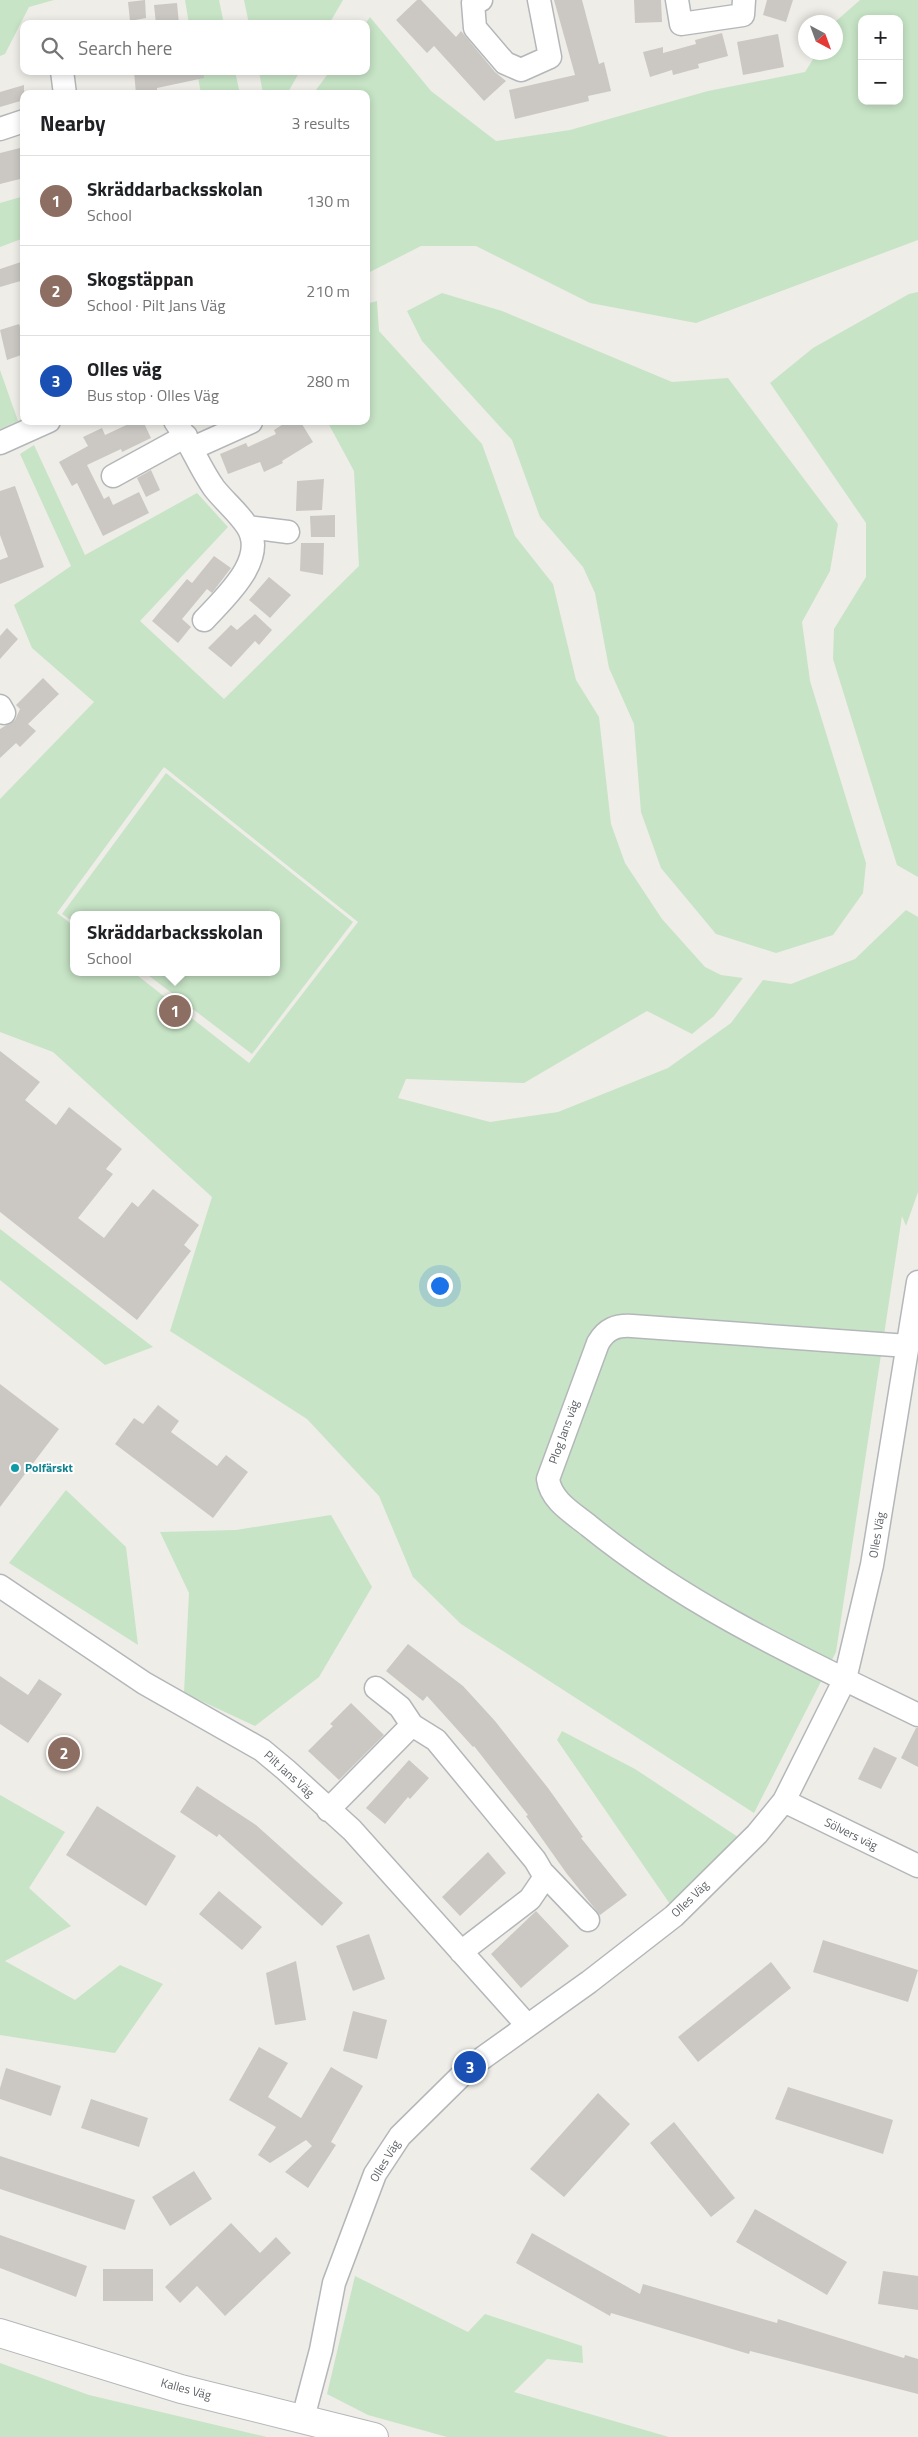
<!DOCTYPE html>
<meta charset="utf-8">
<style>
body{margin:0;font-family:"Titillium Web",sans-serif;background:#f6f6f6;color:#202124}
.controls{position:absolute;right:15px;top:15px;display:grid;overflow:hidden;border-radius:10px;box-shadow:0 2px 8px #0003}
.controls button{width:45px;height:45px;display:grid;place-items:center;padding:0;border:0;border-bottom:1px solid #e0e0e0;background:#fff;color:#202124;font:25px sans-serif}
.compass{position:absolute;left:798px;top:15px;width:45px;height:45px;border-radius:50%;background:#fff;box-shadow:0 2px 8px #0003;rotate:139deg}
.you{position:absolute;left:439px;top:1285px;width:18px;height:18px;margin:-12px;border:4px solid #fff;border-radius:50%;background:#1a73e8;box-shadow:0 0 0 8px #1a73e833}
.badge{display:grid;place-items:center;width:32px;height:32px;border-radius:50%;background:#1a73e8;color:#fff;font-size:16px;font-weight:700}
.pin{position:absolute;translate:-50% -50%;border:2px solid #fff;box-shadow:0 1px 5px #0006}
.popup{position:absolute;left:70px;top:911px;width:210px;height:65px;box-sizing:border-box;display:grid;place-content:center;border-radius:10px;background:#fff;filter:drop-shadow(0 1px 4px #0005);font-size:16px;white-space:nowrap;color:#757577}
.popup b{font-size:19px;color:#202124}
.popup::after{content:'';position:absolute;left:50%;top:100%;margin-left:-10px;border:10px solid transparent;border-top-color:#fff}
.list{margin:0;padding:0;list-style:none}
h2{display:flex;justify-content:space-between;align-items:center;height:65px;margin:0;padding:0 20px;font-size:21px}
h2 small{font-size:16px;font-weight:400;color:#757577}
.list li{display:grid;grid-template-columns:32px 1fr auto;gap:15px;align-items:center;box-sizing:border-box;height:90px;padding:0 20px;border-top:1px solid #e0e0e0}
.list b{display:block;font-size:19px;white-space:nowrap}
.list p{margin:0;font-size:16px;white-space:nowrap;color:#757577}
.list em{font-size:16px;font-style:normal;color:#757577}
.icon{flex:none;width:28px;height:28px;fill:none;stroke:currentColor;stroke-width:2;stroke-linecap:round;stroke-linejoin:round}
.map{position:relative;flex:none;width:918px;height:2437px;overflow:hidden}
.search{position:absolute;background:#fff;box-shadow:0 2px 8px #0003;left:20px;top:20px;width:350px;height:55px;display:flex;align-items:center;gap:12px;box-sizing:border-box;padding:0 18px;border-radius:10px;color:#757577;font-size:19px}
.panel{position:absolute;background:#fff;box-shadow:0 2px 8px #0003;left:20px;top:90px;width:350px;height:335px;border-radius:10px}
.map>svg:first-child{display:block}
</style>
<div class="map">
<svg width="918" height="2437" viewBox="0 0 918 2437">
<rect width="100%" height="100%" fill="#efede7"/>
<path fill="#c7e4c6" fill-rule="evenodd" d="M0 0H54L29 7 5 54 0 56Z
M185 0H219L224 24H189Z
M244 0H343L329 24H249Z
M860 0H918V240L696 323 590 303 476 246H421L366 274V94H313L330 71H366L365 24 370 17 431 91 496 141 570 130 708 91 805 72 817 53 836 52 835 22ZM862 19H899V101H862Z
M197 71H235L240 94H201Z
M259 71H300L287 94H263Z
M24 196V238L0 247V203Z
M918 292V877L897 865 833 659 834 629 866 577V523L770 383 813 348 909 294Z
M442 293 502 311 672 382 728 378 838 524 830 571 802 622 810 681 866 863 863 893 833 935 776 953 716 934 661 868 641 812 634 724 609 668 595 593 583 567 540 517 512 440 422 341 407 311Z
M377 301 379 331 482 444 515 536 553 584 576 680 599 717 611 824 625 863 662 919 705 967 721 975 743 978 714 1016 692 1034 647 1011 524 1083 406 1079 398 1098 490 1122 558 1112 668 1068 731 1023 763 980 791 984 855 959 906 910 918 917V1192L906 1226 902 1216 836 1652 754 1813 461 1624 413 1577 379 1496 307 1419 170 1331 212 1197 53 1052 0 1032V799L94 702 32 648 14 605 71 566 20 454 34 445 85 555 197 493 228 527 140 621 224 699 359 566 354 471 327 421H366V304ZM164 767 358 922 249 1063 133 972H74V926L57 913Z
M0 370 18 421 0 429Z
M166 773 353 922 252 1054 144 972H276V915H74V922L62 914Z
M0 1229 153 1347 105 1365 0 1280Z
M66 1490 126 1547 138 1645 9 1563Z
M331 1515 372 1587 319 1677 255 1726 184 1693 189 1593 160 1532 236 1530Z
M562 1731 635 1769 738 1837 670 1904 557 1740Z
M0 1795 65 1832 29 1888 71 1926 5 1961 75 2000 120 1965 163 1984 115 2053 0 2035Z
M355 2276 468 2332 485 2314 582 2346 583 2363 547 2359 514 2392 669 2437H447L368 2415 327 2394Z
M0 2363 89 2395 267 2437H0Z"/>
<path fill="#cbc8c4" d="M145 0 146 18 130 21 128 2Z
M417 0H421L456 37 461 31 495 72 506 81 484 101 434 46 427 53 396 20Z
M554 0H582L599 64 604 62 611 91 588 96 589 101 515 119 509 90 575 75Z
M634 0H661L662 22 635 23Z
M767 0H793L786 22 763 15Z
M177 3 179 24H156L154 5Z
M722 33 728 56 698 64 699 68 673 75 672 70 650 77 643 52 663 47V53L696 44 695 40Z
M778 34 784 67 743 75 737 42Z
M134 71H203L204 78 157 88V93L136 94Z
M24 85V100L0 107V92Z
M24 147V178L0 184V153Z
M24 261V280L0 287V269Z
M19 324 24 338V354L7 360 0 330Z
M135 421H143L151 438 122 452 121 449 87 465 104 499 109 496 113 505 139 492 149 513 103 536 77 483 72 486 59 462 88 446 83 437 102 428 105 435Z
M288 421H300L313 442 282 461 283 463 264 472 260 462 228 474 220 454 246 443 248 447 276 434 274 430Z
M151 470 160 490 146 497 137 478Z
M324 479 322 510 296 511 297 481Z
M15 486 44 567 0 584V560L8 557 0 535V491Z
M335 515V537H311L310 516Z
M301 543H324L323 575 300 571Z
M214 556 231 568 212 593 207 589 182 619 191 627 178 643 152 621 187 579 192 583Z
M269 577 291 595 270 618 249 600Z
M255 614 272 630 259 645 255 641 231 667 208 648 231 625 237 630Z
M7 628 18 639 0 659V636Z
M43 678 59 694 28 724 36 731 20 747 16 743 0 758V729L15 720 20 709 16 705Z
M0 1051 40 1082 25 1100 56 1125 69 1107 122 1149 106 1169 113 1174 78 1218 104 1238 132 1202 138 1207 153 1189 199 1225 184 1245 191 1251 137 1320 0 1212Z
M0 1384 59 1429 0 1507Z
M158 1405 179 1421 171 1432 217 1466 226 1455 248 1472 213 1518 115 1444 134 1418 143 1424Z
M408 1644 463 1686 495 1721 548 1788 583 1837 581 1838 627 1895 600 1915 567 1874 526 1816 528 1815 474 1746 473 1747 427 1696 423 1701 386 1671Z
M0 1676 28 1695 39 1679 62 1694 28 1743 0 1724Z
M351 1703 384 1735 339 1780 308 1751 333 1726 330 1724Z
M916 1728H918V1767L901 1758Z
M874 1747 897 1758 881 1789 858 1779Z
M409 1760 429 1778 410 1799 408 1797 385 1824 366 1808Z
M197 1786 256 1825 343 1903 322 1926 219 1834 217 1837 180 1812Z
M97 1806 176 1856 146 1906 66 1855Z
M488 1852 506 1873 460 1916 442 1897Z
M219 1891 262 1927 242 1950 199 1914Z
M536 1911 569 1946 521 1988 491 1954Z
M369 1934 385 1979 353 1991 336 1946Z
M823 1940 918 1970 908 2002 813 1972Z
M296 1961 306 2020 275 2025 266 1973Z
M771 1962 791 1988 698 2062 678 2037Z
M353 2011 387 2020 377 2059 343 2051Z
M259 2047 288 2063 268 2097 301 2118 331 2067 363 2086 331 2142 336 2145 308 2188 285 2172 312 2146 306 2140 270 2163 258 2155 276 2127 229 2100Z
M6 2068 61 2086 51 2116 0 2099V2088Z
M788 2087 893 2120 883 2154 775 2119Z
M598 2093 630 2124 564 2197 530 2169Z
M91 2099 148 2118 139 2147 81 2128Z
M674 2122 735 2198 711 2217 650 2143Z
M0 2156 135 2200 125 2230 103 2223V2220V2223L0 2189Z
M194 2171 212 2199 170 2226 152 2197Z
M755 2209 847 2262 827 2295 736 2242Z
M231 2223 260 2253 276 2237 291 2253 225 2316 197 2286 180 2303 165 2287Z
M532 2233 640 2294 643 2284 777 2323 778 2319 904 2358 905 2355 918 2359V2394L750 2351 749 2354 611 2313 610 2316 516 2263Z
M0 2235 87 2266 76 2297 0 2268Z
M103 2269H153V2301H103Z
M883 2271 918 2276V2310L878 2304Z"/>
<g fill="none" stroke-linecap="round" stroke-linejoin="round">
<defs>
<path id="minor" d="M481 0 473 3 475 28 505 63 521 70 550 57 539 0
M677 0 681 24 743 15 744 0
M62 71 65 94
M0 129 24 121
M175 421C190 442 199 467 214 488 224 501 238 512 247 526 269 559 224 598 204 620
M0 443 49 421
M193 448 251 422
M113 476 186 436
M248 527 288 532
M0 706 4 713
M908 1346 632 1326C616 1325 606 1329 598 1343L548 1479C551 1501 573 1513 589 1526 690 1608 803 1659 918 1715
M0 1586 144 1683 262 1750 286 1770 352 1830 527 2025
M376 1688 400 1707 412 1725
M784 1801 918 1866
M328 1810 412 1725 436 1740 535 1860 545 1877 530 1899 461 1952
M544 1874 588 1920
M303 2418 321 2350 334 2283 375 2174 400 2136 470 2067 589 1982 674 1916 757 1834 784 1801 845 1679 872 1565 918 1282"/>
<path id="tertiary" d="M0 2333 181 2389 374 2437"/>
</defs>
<use href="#minor" stroke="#b4b7ba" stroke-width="25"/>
<use href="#tertiary" stroke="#b4b7ba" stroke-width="30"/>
<use href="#minor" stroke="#fff" stroke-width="22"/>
<use href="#tertiary" stroke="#fff" stroke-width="28"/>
</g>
<circle fill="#0f9aa8" stroke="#fff" stroke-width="2" cx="15" cy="1468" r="5"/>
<g text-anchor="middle" stroke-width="4" stroke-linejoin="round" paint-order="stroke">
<g font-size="12" fill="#5e6266" stroke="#fff">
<text transform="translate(564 1432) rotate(-70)" y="4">Plog Jans väg</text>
<text transform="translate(877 1535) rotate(-80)" y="4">Olles Väg</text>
<text transform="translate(289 1774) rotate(42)" y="4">Pilt Jans Väg</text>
<text transform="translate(851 1834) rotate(26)" y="4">Sölvers väg</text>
<text transform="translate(690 1899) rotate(-44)" y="4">Olles Väg</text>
<text transform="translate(385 2161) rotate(-59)" y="4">Olles Väg</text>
<text transform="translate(186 2389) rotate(15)" y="4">Kalles Väg</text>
</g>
<g font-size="12" font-weight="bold" fill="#0d838f" stroke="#fff" text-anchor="start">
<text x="25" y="1472">Polfärskt</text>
</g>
</g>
</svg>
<div class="controls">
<button>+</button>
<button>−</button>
</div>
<svg class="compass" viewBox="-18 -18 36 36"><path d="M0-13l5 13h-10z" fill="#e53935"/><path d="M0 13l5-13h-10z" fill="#757577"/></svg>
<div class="you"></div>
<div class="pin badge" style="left:175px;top:1011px;background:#8d6e63">1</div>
<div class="popup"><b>Skräddarbacksskolan</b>School</div>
<div class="pin badge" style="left:64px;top:1753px;background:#8d6e63">2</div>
<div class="pin badge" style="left:470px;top:2067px;background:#1a4fb4">3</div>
<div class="search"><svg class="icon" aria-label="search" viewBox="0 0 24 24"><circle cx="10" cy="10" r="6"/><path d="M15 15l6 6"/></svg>Search here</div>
<section class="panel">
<h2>Nearby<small>3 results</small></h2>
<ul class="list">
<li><span class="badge" style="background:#8d6e63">1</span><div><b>Skräddarbacksskolan</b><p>School</p></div><em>130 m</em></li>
<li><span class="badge" style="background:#8d6e63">2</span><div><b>Skogstäppan</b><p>School · Pilt Jans Väg</p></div><em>210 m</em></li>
<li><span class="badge" style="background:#1a4fb4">3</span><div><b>Olles väg</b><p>Bus stop · Olles Väg</p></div><em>280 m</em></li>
</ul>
</section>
</div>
